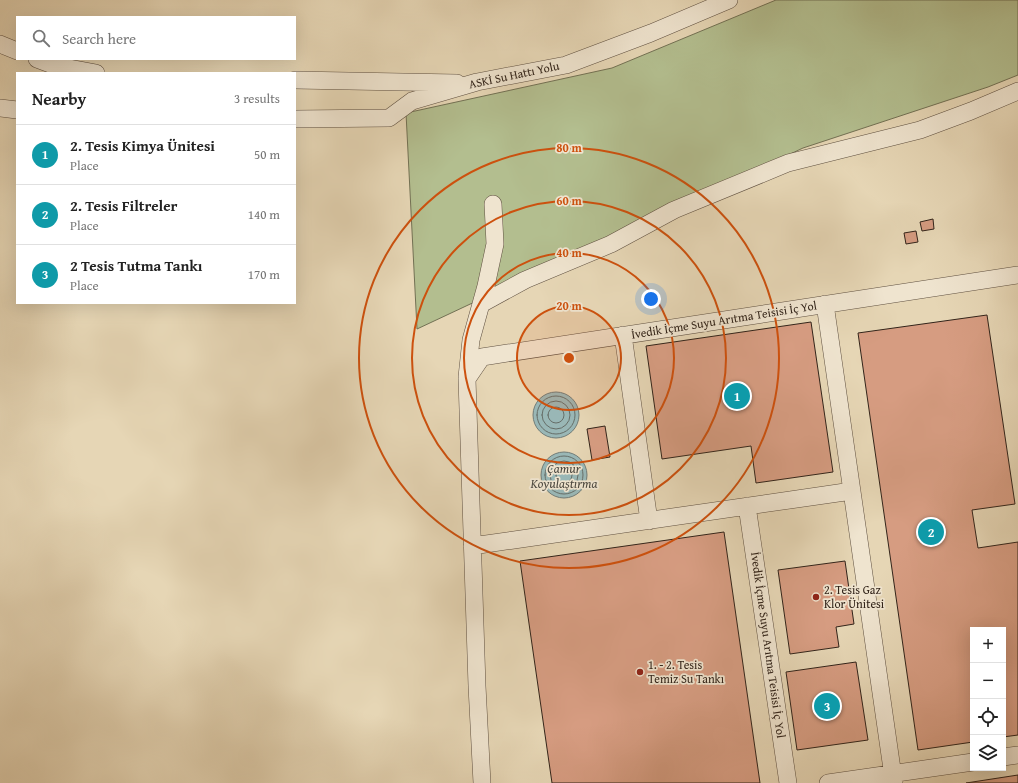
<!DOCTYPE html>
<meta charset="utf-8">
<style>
body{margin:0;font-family:"Gentium Book Plus",serif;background:#f6f6f6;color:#222}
.controls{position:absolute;right:12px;bottom:12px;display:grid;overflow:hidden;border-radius:0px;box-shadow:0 4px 16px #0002}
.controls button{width:36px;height:36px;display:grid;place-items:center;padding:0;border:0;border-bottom:1px solid #e0e0e0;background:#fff;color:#222;font:20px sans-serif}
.you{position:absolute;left:651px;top:299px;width:14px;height:14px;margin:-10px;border:3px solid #fff;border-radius:50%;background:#1a73e8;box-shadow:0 0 0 6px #1a73e833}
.badge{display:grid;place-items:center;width:26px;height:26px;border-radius:50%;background:#8f2418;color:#fff;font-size:13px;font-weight:700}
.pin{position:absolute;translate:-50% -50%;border:2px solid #fff;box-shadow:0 1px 4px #0006}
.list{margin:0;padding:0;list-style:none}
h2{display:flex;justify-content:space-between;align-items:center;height:52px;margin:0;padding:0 16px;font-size:17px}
h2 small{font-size:13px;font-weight:400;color:#767676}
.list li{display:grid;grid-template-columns:26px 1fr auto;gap:12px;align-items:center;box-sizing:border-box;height:60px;padding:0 16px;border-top:1px solid #e0e0e0}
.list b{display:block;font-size:15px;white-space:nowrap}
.list p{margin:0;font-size:13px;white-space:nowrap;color:#767676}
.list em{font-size:13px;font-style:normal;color:#767676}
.icon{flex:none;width:22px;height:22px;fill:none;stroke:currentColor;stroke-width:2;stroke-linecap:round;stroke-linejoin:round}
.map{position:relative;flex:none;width:1018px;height:783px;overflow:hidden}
.search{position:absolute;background:#fff;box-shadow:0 4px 16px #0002;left:16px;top:16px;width:280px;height:44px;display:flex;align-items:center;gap:10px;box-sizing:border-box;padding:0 14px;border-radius:0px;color:#767676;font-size:15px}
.panel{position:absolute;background:#fff;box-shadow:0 4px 16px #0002;left:16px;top:72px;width:280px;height:232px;border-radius:0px}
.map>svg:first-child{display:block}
</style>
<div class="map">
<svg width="1018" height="783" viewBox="0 0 1018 783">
<rect width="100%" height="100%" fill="#e6d6b5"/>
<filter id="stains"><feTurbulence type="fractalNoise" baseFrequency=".005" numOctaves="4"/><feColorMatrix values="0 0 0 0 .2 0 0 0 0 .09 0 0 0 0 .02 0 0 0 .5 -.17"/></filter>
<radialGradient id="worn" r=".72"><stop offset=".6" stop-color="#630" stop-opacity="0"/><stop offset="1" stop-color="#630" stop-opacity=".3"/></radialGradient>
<path fill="#b3be8f" stroke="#727154" d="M776 0H1018V75L988 87 803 148 417 329 406 113 612 68Z"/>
<path fill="#99b7b6" stroke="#707c78" d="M533 415a23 23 0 1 1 46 0a23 23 0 1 1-46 0Z
M541 475a23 23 0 1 1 46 0a23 23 0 1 1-46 0Z"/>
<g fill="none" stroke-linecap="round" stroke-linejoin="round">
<path stroke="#666e68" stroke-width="1" d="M537 415a19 19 0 1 1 38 0a19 19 0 1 1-38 0Z
M542 415a14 14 0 1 1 28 0a14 14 0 1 1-28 0Z
M548 415a8 8 0 1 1 16 0a8 8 0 1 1-16 0Z
M545 475a19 19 0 1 1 38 0a19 19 0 1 1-38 0Z
M550 475a14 14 0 1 1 28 0a14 14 0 1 1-28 0Z
M556 475a8 8 0 1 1 16 0a8 8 0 1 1-16 0Z"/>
</g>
<path fill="#d69c81" stroke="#32241a" d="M933 219 934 229 922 231 920 222Z
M916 231 918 242 906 244 904 233Z
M987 315 1015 504 972 510 978 548 1018 542V735L1003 737V630H973V742L918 750 858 333Z
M811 322 833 472 756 483 751 446 662 459 646 346Z
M605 426 610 457 592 460 587 429Z
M724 532 760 783H552L520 561Z
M845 561 854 624 836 627 839 647 790 654 778 570Z
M856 662 868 740 797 750 786 672Z
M1018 775V783H966Z"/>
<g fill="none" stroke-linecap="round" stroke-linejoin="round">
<defs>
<path id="minor" d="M0 44 17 51
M37 59 53 65 96 73
M295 80 457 83
M0 108 17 110
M295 119 389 118 412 101 477 82 566 65 651 33 729 0
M481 304 525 280 611 244 674 210 788 163 920 130 971 111 1018 91
M825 304 894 783
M623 335 649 521
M467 377 471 340 486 286 495 244 493 204
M747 506 788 783
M472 546 852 491
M1003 757 1018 755
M482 783 477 686 467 379 482 357 1018 275
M828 783 973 762"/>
</defs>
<use href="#minor" stroke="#5f5041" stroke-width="18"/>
<use href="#minor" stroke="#efe4cf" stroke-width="17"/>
</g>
<circle cx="569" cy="358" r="52" fill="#cd510e" fill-opacity=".12"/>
<g fill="none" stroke="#cd510e" stroke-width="2">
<circle cx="569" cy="358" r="52"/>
<circle cx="569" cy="358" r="105"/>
<circle cx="569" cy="358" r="157"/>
<circle cx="569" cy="358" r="210"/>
</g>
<g fill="#8f2418" stroke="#efe4cf" stroke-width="1.5">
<circle cx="816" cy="597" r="4"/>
<circle cx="640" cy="672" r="4"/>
</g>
<g text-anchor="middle" stroke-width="3.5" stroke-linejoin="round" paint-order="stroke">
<g font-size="12" fill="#32241a" stroke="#efe4cf">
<text transform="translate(514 75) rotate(-12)" y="4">ASKİ Su Hattı Yolu</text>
<text transform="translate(724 320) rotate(-9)" y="4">İvedik İçme Suyu Arıtma Teisisi İç Yol</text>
<text transform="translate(768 645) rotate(82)" y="4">İvedik İçme Suyu Arıtma Teisisi İç Yol</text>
</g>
<g font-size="12" fill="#32241a" stroke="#efe4cf" text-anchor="start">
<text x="824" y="594">2. Tesis Gaz<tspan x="824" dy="14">Klor Ünitesi</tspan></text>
<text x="648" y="669">1. - 2. Tesis<tspan x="648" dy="14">Temiz Su Tankı</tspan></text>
</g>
<g font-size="13" font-style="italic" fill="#4c4941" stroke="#efe4cf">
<text x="564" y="473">Çamur<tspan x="564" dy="15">Koyulaştırma</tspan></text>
</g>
</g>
<circle cx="569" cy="358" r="6" fill="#cd510e" stroke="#efe4cf" stroke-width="2"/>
<g font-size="12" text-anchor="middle" font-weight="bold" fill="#cd510e" stroke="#efe4cf" stroke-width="3.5" stroke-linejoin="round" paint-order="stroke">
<text x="569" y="152">80 m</text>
<text x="569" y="205">60 m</text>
<text x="569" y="257">40 m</text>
<text x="569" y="310">20 m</text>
</g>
<rect width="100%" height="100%" filter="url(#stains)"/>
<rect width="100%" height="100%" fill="url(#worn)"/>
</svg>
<div class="controls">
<button>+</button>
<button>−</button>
<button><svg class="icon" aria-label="locate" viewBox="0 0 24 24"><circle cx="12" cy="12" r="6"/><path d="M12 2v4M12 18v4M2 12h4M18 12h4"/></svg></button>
<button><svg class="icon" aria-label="layers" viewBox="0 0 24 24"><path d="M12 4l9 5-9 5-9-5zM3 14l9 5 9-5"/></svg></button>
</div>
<div class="you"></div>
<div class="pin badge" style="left:737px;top:396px;background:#0f9aa8">1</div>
<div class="pin badge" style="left:931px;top:532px;background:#0f9aa8">2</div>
<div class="pin badge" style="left:827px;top:706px;background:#0f9aa8">3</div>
<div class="search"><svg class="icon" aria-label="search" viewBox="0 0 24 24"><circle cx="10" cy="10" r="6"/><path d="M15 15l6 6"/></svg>Search here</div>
<section class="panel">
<h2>Nearby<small>3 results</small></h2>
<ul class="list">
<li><span class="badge" style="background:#0f9aa8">1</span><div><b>2. Tesis Kimya Ünitesi</b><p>Place</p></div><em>50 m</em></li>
<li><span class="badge" style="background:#0f9aa8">2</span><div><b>2. Tesis Filtreler</b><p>Place</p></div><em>140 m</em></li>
<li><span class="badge" style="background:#0f9aa8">3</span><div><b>2 Tesis Tutma Tankı</b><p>Place</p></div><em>170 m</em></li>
</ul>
</section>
</div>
